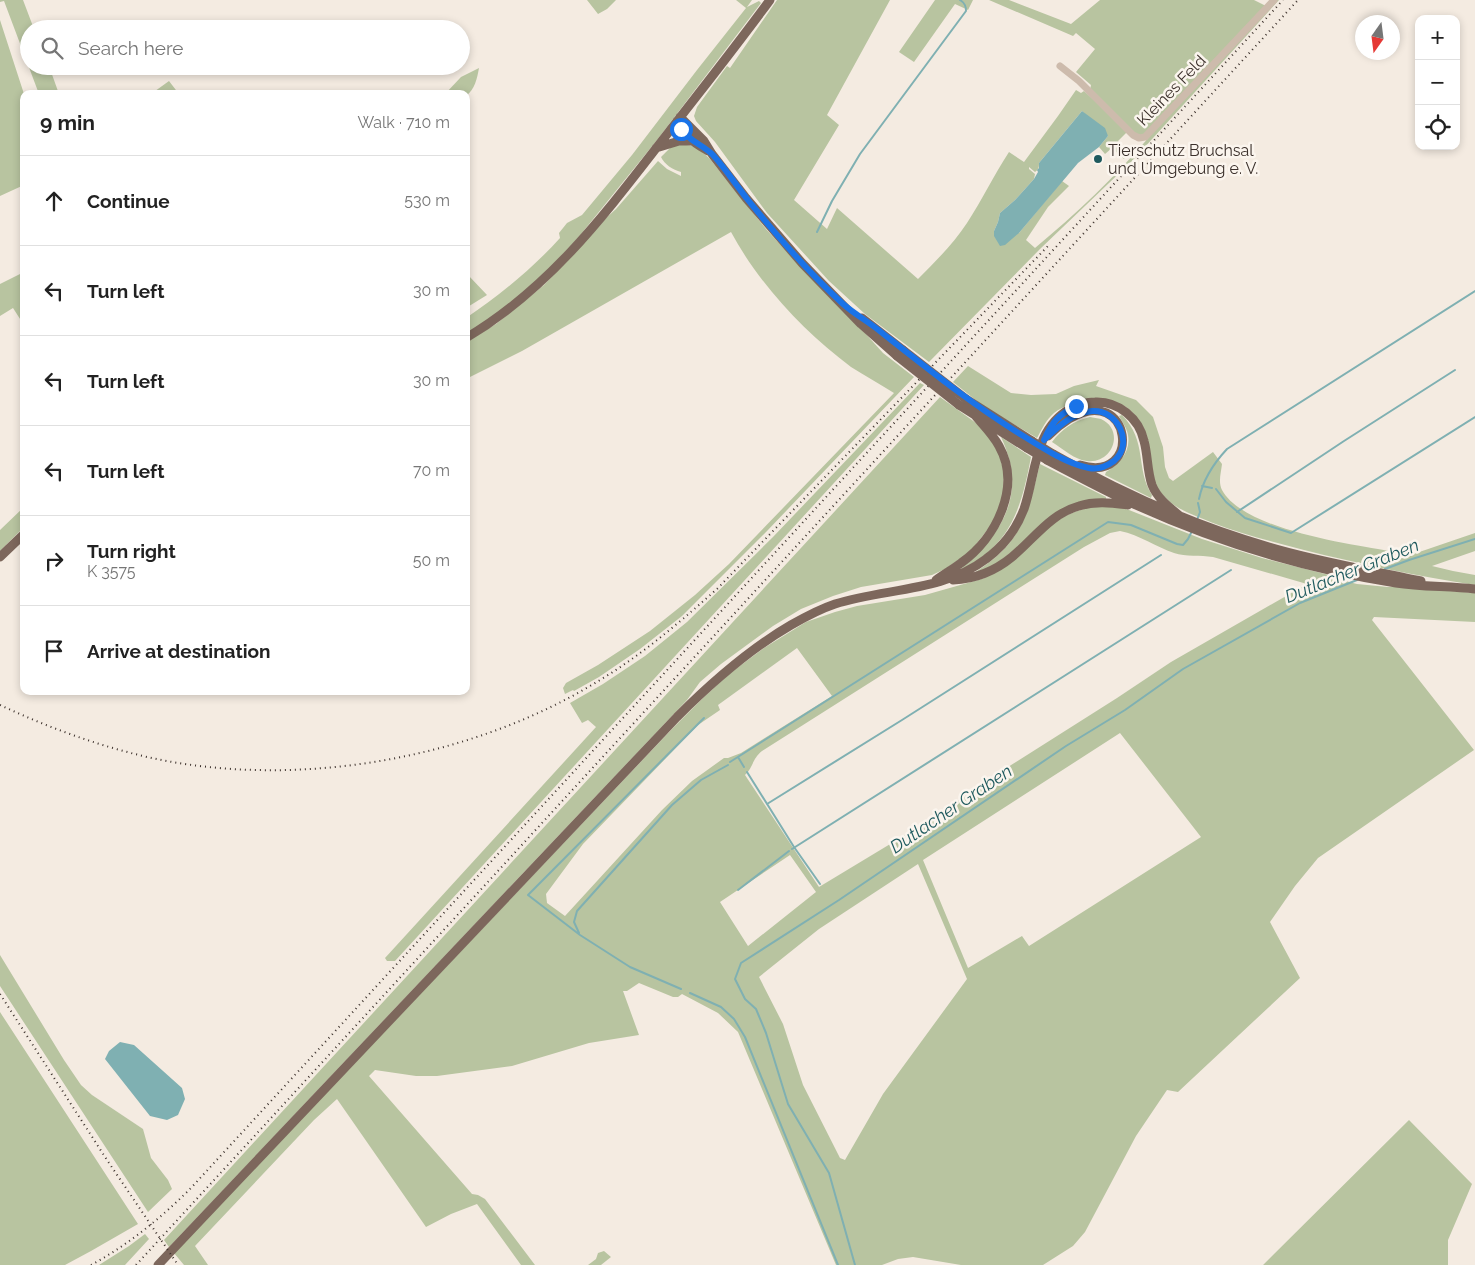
<!DOCTYPE html>
<meta charset="utf-8">
<style>
body{margin:0;font-family:Raleway,sans-serif;background:#f2f2f2;color:#222}
.controls{position:absolute;right:15px;top:15px;display:grid;overflow:hidden;border-radius:10px;box-shadow:0 2px 8px #0003}
.controls button{width:45px;height:45px;display:grid;place-items:center;padding:0;border:0;border-bottom:1px solid #e0e0e0;background:#fff;color:#222;font:25px sans-serif}
.compass{position:absolute;left:1355px;top:15px;width:45px;height:45px;border-radius:50%;background:#fff;box-shadow:0 2px 8px #0003;rotate:194deg}
.stop{position:absolute;width:15px;height:15px;margin:-11px;border:4px solid #1a73e8;border-radius:50%;background:#fff}
.stop.end{background:#1a73e8;border-color:#fff;box-shadow:0 1px 5px #0008}
.list{margin:0;padding:0;list-style:none}
h2{display:flex;justify-content:space-between;align-items:center;height:65px;margin:0;padding:0 20px;font-size:21px}
h2 small{font-size:16px;font-weight:400;color:#767676}
.list li{display:grid;grid-template-columns:32px 1fr auto;gap:15px;align-items:center;box-sizing:border-box;height:90px;padding:0 20px;border-top:1px solid #e0e0e0}
.list b{display:block;font-size:19px;white-space:nowrap}
.list p{margin:0;font-size:16px;white-space:nowrap;color:#767676}
.list em{font-size:16px;font-style:normal;color:#767676}
.icon{flex:none;width:28px;height:28px;fill:none;stroke:currentColor;stroke-width:2;stroke-linecap:round;stroke-linejoin:round}
.map{position:relative;flex:none;width:1475px;height:1265px;overflow:hidden}
.search{position:absolute;background:#fff;box-shadow:0 2px 8px #0003;left:20px;top:20px;width:450px;height:55px;display:flex;align-items:center;gap:12px;box-sizing:border-box;padding:0 18px;border-radius:28px;color:#767676;font-size:19px}
.panel{position:absolute;background:#fff;box-shadow:0 2px 8px #0003;left:20px;top:90px;width:450px;height:605px;border-radius:10px}
.map>svg:first-child{display:block}
</style>
<div class="map">
<svg width="1475" height="1265" viewBox="0 0 1475 1265">
<rect width="100%" height="100%" fill="#f4ebe1"/>
<path fill="#b8c4a0" fill-rule="evenodd" d="M0 0H23L34 29H29V66H49L59 94H39L4 1 0 2Z
M587 0H616L607 9 598 14Z
M736 0H752L747 7 759 1 761 3 657 140 577 239 538 281 500 312 466 334V318C501 294 532 269 560 238L559 233 567 223 582 215 632 155 697 70 746 8Z
M777 0H890L827 115 839 125 794 200 827 229 837 208 918 279C936 261 953 244 967 223 982 200 994 175 1009 152L1024 162 1058 116 1076 90 1081 93 1084 91 1128 131 1118 141 1129 153 1124 159 1112 148 1105 154 1099 147 1108 136 1082 111 1039 163C1039 167 1039 169 1035 172L1029 167V169L1035 174 1034 179 1015 200 1000 213 998 222 994 231 1019 233 1062 181 1069 186 1048 207 1026 240 1035 248C1076 214 1115 177 1150 136H1140L1135 133 1090 90 1091 85 1076 72 1095 49 1076 33 1073 36 989 0H1009L1071 24 1100 0H1254L1270 8 1277 0H1279L1132 161 1040 249 929 362 865 314 829 281 767 213 715 142 696 121 694 116 697 107 727 66 730 68Z
M935 0H973L968 10 955 4 914 62 899 52Z
M0 20 24 94V185L0 196Z
M479 68C477 79 475 89 466 96V94H445L461 77Z
M169 81 179 94H151Z
M676 145C694 144 697 147 710 159L766 229 808 275 865 333 883 353 914 377 767 531 682 616 640 649 599 677 574 691 573 690 565 694 563 688 566 683 598 665 650 631 695 595 729 564 894 393C880 384 865 376 851 367 804 332 759 284 731 232L522 351 466 379V342L496 324 544 285 605 219 616 209 658 161 667 169 681 176V172C673 170 664 164 661 157L670 148Z
M24 272V321L22 322 13 308 0 316V284Z
M469 276 487 295 466 308V279Z
M968 366 1011 393 1031 395 1056 394 1074 386 1099 380 1096 386 1136 400 1153 417 1163 447 1165 467 1169 478 1173 481 1213 452 1222 464C1221 473 1218 482 1222 490 1243 529 1348 544 1389 551L1393 561 1475 533V551L1432 566 1453 571 1475 575V585C1417 576 1360 564 1304 550 1273 542 1242 534 1213 523 1197 516 1178 511 1166 498 1147 481 1153 456 1146 434 1143 425 1138 419 1132 412 1130 411 1128 408 1126 407 1108 397 1070 399 1054 413 1046 420 1042 429 1037 438L983 406 953 382Z
M920 383 924 385 395 961H387L385 958 596 727 588 720 582 723 570 703 603 684 645 656 687 622 773 537Z
M940 397 983 428 998 449 1004 473 1003 495 995 520 970 552 945 569 932 575 861 587 833 596 801 609 773 626 721 664 700 682 687 700 169 1247 164 1240Z
M1122 415C1148 442 1135 468 1152 495L1151 498 1105 475 1106 472C1119 464 1131 452 1128 435 1127 428 1122 422 1119 416Z
M1090 417C1093 418 1098 418 1101 419 1125 430 1113 464 1087 461 1075 460 1063 449 1052 442 1062 429 1073 421 1090 417Z
M1001 437 1031 457C1021 510 1010 547 958 571 1003 534 1028 494 1001 437Z
M1040 464 1106 497V499L1082 501 997 563 982 572 974 573C1022 543 1027 516 1040 464Z
M24 507V527L0 551V530Z
M1096 507H1119L1129 510 1202 539 1262 558 1337 577V579L1357 584 1388 587H1407L1475 593V622L1374 617 1372 620 1474 750 1318 858 1295 886 1270 922 1300 978 1178 1092 1167 1090 1136 1136 1085 1232 1073 1246 1043 1265H961L913 1257 898 1259 882 1265H836L738 1032 718 1013 682 994 678 997H673L639 983 627 991H623L639 1035 589 1043 512 1066 437 1076H416L375 1070 369 1076 472 1194 478 1195 485 1199 535 1265H521L477 1204 451 1214 426 1227 337 1099 314 1120 195 1246 208 1265H184L174 1253 672 729 701 700 729 674 764 648 806 622 835 612 857 606 925 595 985 578 1058 520C1071 513 1082 508 1096 507ZM1120 531C1140 535 1156 547 1174 553 1186 557 1200 555 1213 557L1307 584 1171 662 1117 698 1008 767 925 823 819 887 745 775C753 768 752 759 762 751L1084 547 1110 533ZM797 648 832 696 741 753 728 758H724L692 781 662 810 565 916 547 903 546 894 583 844 698 725 720 710 718 705ZM1120 733 1201 837 1029 946 1022 936 968 968 923 860ZM790 855 816 892 748 946 720 902ZM918 864 967 979 883 1094 845 1160 840 1158 803 1085 783 1024 759 977 819 929Z
M0 955 64 1060 81 1085 92 1095 143 1129 151 1158 168 1180 172 1189 148 1212 0 986Z
M0 1012 138 1224 91 1251 65 1265H0Z
M1409 1120 1472 1184 1448 1240V1265H1263Z
M145 1234 149 1239 125 1265H99L129 1246Z
M604 1251 611 1257 601 1265H588L596 1259 598 1253Z"/>
<path fill="#7fb0b2" d="M1082 111 1105 128 1108 136 1099 147 1078 163 1019 233 1005 245 1000 246 994 236V231L998 222 1000 213 1015 200 1034 179 1038 172 1037 170 1039 168V163Z
M120 1042 134 1045 182 1088 185 1099 178 1115 167 1120 150 1116 105 1059 109 1051Z"/>
<g fill="none" stroke-linecap="round" stroke-linejoin="round">
<path stroke="#7fb0b2" stroke-width="2" d="M817 232 832 201 860 154 966 11C966 6 965 3 960 0
M1202 486 1212 488
M1216 489 1226 502 1245 518 1291 533 1475 417
M1199 499C1203 479 1213 464 1227 449L1475 291
M1237 512 1344 441 1455 370
M1197 520 1200 512 1198 503
M1385 569 1409 560 1475 539
M738 757 744 767
M730 762 1108 522 1131 525 1177 544 1183 545 1188 539 1192 531
M747 772 794 847 820 884
M767 804 902 720 1161 555
M792 849 1231 570
M738 890 789 851
M579 933 574 922 577 911 672 805 701 780 728 765
M681 989 630 967 580 935 528 895 704 718
M690 993 721 1007 734 1019 745 1037 838 1265
M855 1265 829 1173 788 1104 766 1033 756 1009 745 999 735 979 741 963 839 900 1066 746 1125 710 1183 669 1300 603 1357 580"/>
<path stroke="#cdbbac" stroke-width="7" d="M1060 66 1079 81 1133 135 1139 138 1145 137 1274 0"/>
<path stroke="#7d675c" stroke-width="9" d="M680 117 704 141 712 154 746 198 802 263 861 324 897 356
M677 121C682 136 695 143 708 151
M656 148 679 141H692
M862 318 903 350
M466 338C552 287 608 210 668 133 702 89 737 45 770 0
M966 399 1032 441
M959 405 1027 448
M1048 436C1054 430 1061 424 1069 419 1132 381 1144 485 1080 465
M1053 454C1121 493 1193 525 1269 547 1319 562 1370 570 1421 581
M1047 460C1077 476 1107 492 1138 506 1220 543 1307 569 1396 583 1422 587 1449 586 1475 589
M0 557 24 534
M936 580C944 574 953 569 961 563 996 538 1022 487 999 446 992 433 982 424 973 413
M953 580C976 579 995 571 1012 557 1034 539 1050 514 1079 506 1095 501 1111 503 1128 505
M158 1265 677 717C712 682 748 650 791 625 805 617 820 609 835 604 885 588 943 592 986 559 1004 546 1016 530 1024 509 1036 474 1034 429 1070 409 1077 405 1086 402 1095 402 1118 401 1139 418 1144 441 1148 455 1147 471 1152 485 1157 498 1169 507 1180 516"/>
<path stroke="#3b302b" stroke-width="2" stroke-dasharray="1 4" stroke-linecap="butt" d="M0 705C47 727 96 745 147 757 295 790 471 760 600 680 643 654 680 622 717 589L1048 246
M0 994 107 1160 178 1265
M91 1265C128 1245 161 1218 191 1188L1283 0
M136 1265 1298 0"/>
<path stroke="#7d675c" stroke-width="9" d="M903 350 966 399
M897 356 959 405
M1032 441 1053 454
M1027 448 1047 460"/>
</g>
<g fill="none" stroke-linecap="round" stroke-linejoin="round">
<path stroke="#1a73e8" stroke-width="6" d="M681 129C689 141 703 145 713 155 725 168 736 185 748 200 777 236 808 272 842 303 854 314 869 322 881 332 928 369 974 406 1025 437 1044 449 1068 464 1089 468 1099 470 1107 466 1114 461 1135 443 1117 409 1092 411 1072 413 1058 427 1044 440 1052 422 1058 415 1076 406"/>
</g>
<circle fill="#1f5a5e" stroke="#fbf5ee" stroke-width="2" cx="1098" cy="159" r="5"/>
<g text-anchor="middle" stroke-width="5" stroke-linejoin="round" paint-order="stroke">
<g font-size="16" fill="#3b302b" stroke="#fbf5ee">
<text transform="translate(1171 90) rotate(-46)" y="6">Kleines Feld</text>
</g>
<g font-size="16" fill="#3b302b" stroke="#fbf5ee" text-anchor="start">
<text x="1108" y="156">Tierschutz Bruchsal<tspan x="1108" dy="18">und Umgebung e. V.</tspan></text>
</g>
<g font-size="18" font-style="italic" fill="#1f5a5e" stroke="#fbf5ee">
<text transform="translate(1352 571) rotate(-22)" y="6">Dutlacher Graben</text>
<text transform="translate(951 809) rotate(-34)" y="6">Dutlacher Graben</text>
</g>
</g>
</svg>
<div class="controls">
<button>+</button>
<button>−</button>
<button><svg class="icon" aria-label="locate" viewBox="0 0 24 24"><circle cx="12" cy="12" r="6"/><path d="M12 2v4M12 18v4M2 12h4M18 12h4"/></svg></button>
</div>
<svg class="compass" viewBox="-18 -18 36 36"><path d="M0-13l5 13h-10z" fill="#e53935"/><path d="M0 13l5-13h-10z" fill="#767676"/></svg>
<div class="stop" style="left:681px;top:129px"></div>
<div class="stop end" style="left:1076px;top:406px"></div>
<div class="search"><svg class="icon" aria-label="search" viewBox="0 0 24 24"><circle cx="10" cy="10" r="6"/><path d="M15 15l6 6"/></svg>Search here</div>
<section class="panel">
<h2>9 min<small>Walk · 710 m</small></h2>
<ul class="list">
<li><svg class="icon" aria-label="ahead" viewBox="0 0 24 24"><path d="M12 20V5M6 11l6-6 6 6"/></svg><div><b>Continue</b></div><em>530 m</em></li>
<li><svg class="icon" aria-label="left" viewBox="0 0 24 24"><path d="M17 20v-9H6M10 6l-5 5 5 5"/></svg><div><b>Turn left</b></div><em>30 m</em></li>
<li><svg class="icon" aria-label="left" viewBox="0 0 24 24"><path d="M17 20v-9H6M10 6l-5 5 5 5"/></svg><div><b>Turn left</b></div><em>30 m</em></li>
<li><svg class="icon" aria-label="left" viewBox="0 0 24 24"><path d="M17 20v-9H6M10 6l-5 5 5 5"/></svg><div><b>Turn left</b></div><em>70 m</em></li>
<li><svg class="icon" aria-label="right" viewBox="0 0 24 24"><path d="M7 20v-9h11M14 6l5 5-5 5"/></svg><div><b>Turn right</b><p>K 3575</p></div><em>50 m</em></li>
<li><svg class="icon" aria-label="arrive" viewBox="0 0 24 24"><path d="M6 21V4h12l-3 4 3 4H6"/></svg><div><b>Arrive at destination</b></div></li>
</ul>
</section>
</div>
